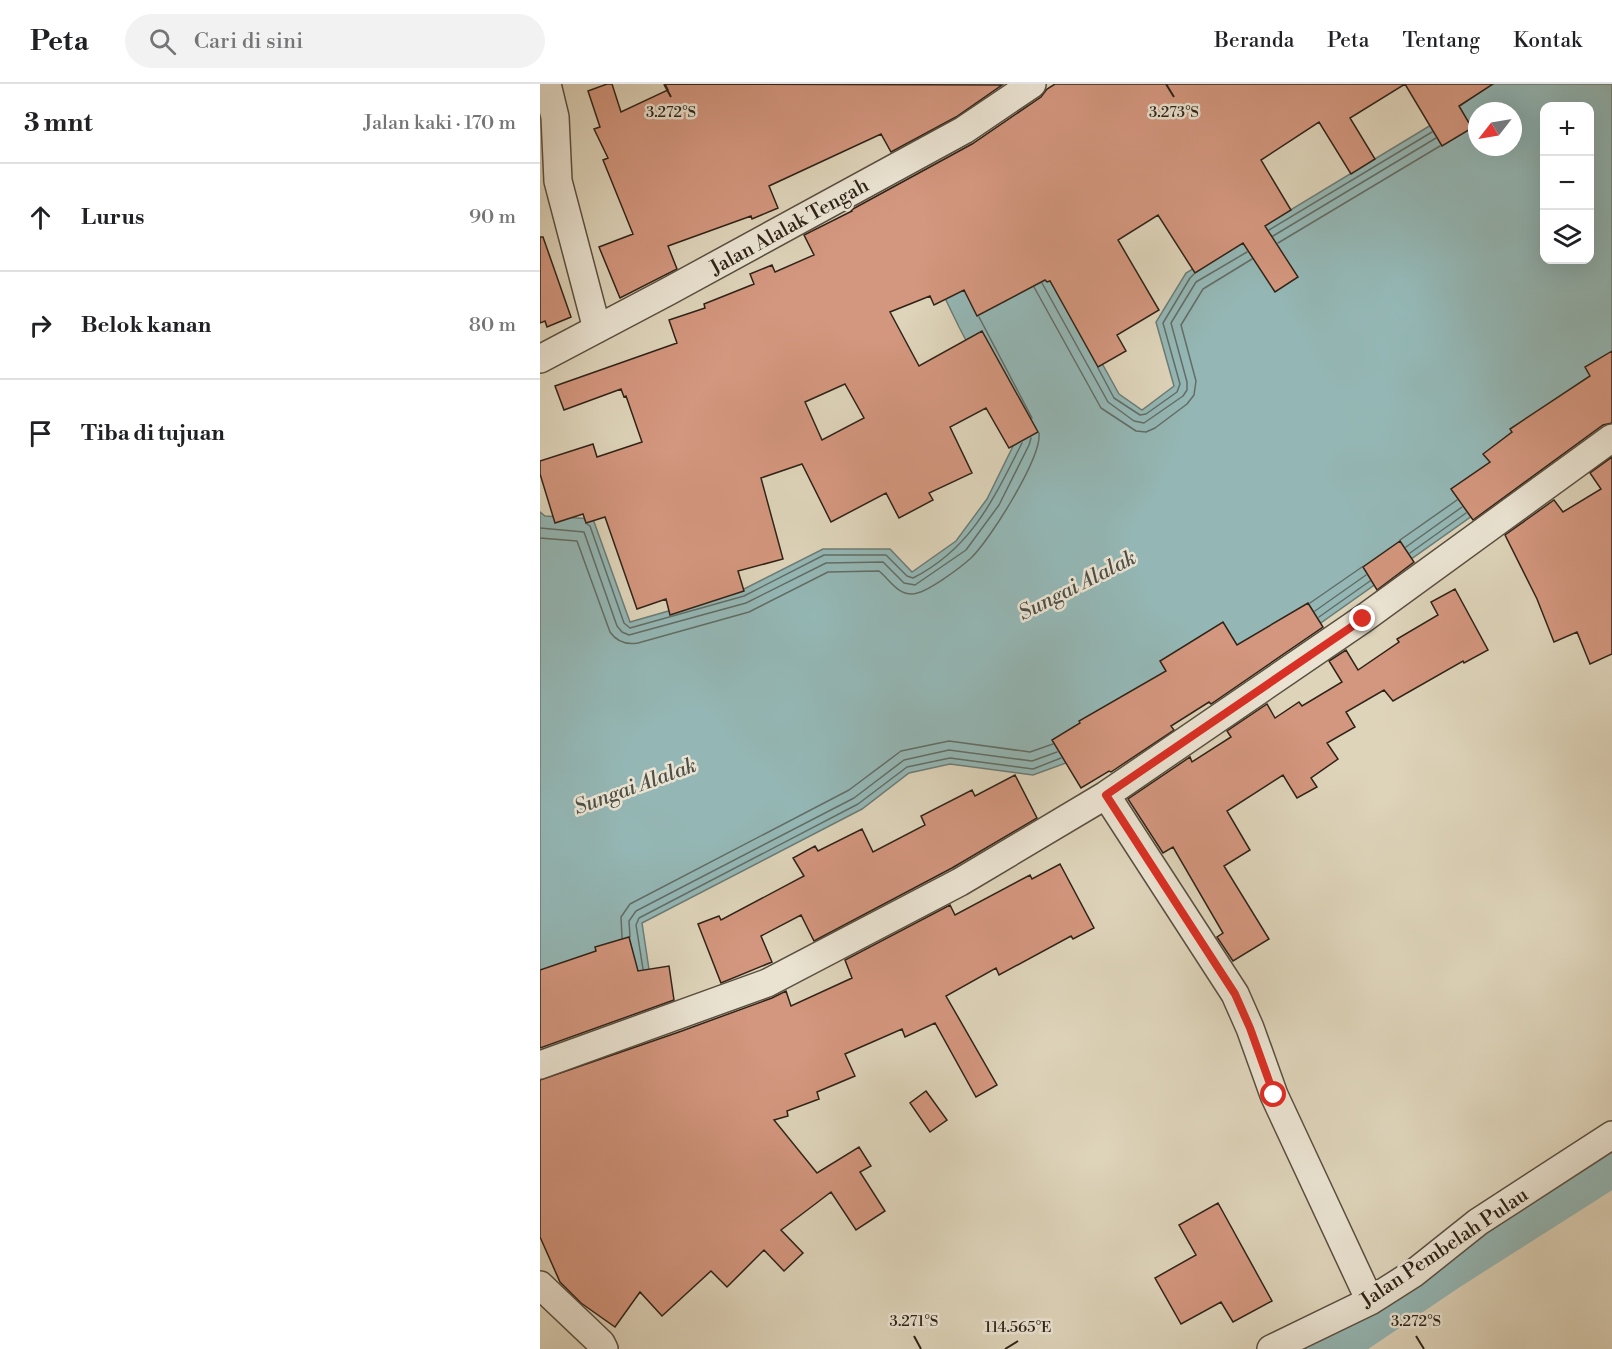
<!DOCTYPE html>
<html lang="id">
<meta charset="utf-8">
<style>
body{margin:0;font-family:"Libre Bodoni",serif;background:#f2f2f2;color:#202124}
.controls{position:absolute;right:18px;top:18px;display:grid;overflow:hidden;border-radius:12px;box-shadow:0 6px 24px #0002}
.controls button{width:54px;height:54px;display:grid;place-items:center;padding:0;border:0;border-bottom:2px solid #e0e0e0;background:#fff;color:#202124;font:30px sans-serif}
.compass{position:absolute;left:928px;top:18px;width:54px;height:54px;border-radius:50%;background:#fff;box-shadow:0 6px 24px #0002;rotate:239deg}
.stop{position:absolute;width:18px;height:18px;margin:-14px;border:4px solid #d93025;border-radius:50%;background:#fff}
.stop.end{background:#d93025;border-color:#fff;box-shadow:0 2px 6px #0008}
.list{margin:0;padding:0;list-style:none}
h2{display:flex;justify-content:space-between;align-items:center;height:78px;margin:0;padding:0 24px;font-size:26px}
h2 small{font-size:20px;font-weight:400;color:#757577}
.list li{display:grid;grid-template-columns:39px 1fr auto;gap:18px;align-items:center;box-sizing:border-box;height:108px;padding:0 24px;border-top:2px solid #e0e0e0}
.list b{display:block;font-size:22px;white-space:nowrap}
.list em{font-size:20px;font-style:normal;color:#757577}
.icon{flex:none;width:33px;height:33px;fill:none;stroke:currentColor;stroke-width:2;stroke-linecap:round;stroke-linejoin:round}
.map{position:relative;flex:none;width:1072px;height:1265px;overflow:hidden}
header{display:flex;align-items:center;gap:36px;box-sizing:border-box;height:84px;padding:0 30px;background:#fff;border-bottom:2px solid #e0e0e0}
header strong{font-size:28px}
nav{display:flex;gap:33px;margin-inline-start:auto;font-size:21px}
.search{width:420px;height:54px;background:#f2f2f2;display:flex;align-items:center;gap:15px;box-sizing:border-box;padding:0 21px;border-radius:33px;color:#757577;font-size:22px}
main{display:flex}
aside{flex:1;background:#fff}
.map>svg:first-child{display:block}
</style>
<header>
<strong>Peta</strong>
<div class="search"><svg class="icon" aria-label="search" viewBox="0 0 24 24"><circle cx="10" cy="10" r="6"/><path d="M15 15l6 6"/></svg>Cari di sini</div>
<nav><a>Beranda</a><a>Peta</a><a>Tentang</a><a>Kontak</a></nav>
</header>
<main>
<aside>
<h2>3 mnt<small>Jalan kaki · 170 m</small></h2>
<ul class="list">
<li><svg class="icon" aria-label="ahead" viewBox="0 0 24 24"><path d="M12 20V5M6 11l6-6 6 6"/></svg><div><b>Lurus</b></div><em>90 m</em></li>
<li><svg class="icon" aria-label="right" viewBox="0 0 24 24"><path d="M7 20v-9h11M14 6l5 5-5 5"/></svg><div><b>Belok kanan</b></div><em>80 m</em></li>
<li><svg class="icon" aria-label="arrive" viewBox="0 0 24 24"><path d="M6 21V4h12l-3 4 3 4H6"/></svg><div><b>Tiba di tujuan</b></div></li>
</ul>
</aside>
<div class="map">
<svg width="1072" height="1265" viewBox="0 0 1072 1265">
<rect width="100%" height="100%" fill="#ded4ba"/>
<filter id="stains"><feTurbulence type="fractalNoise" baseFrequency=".00333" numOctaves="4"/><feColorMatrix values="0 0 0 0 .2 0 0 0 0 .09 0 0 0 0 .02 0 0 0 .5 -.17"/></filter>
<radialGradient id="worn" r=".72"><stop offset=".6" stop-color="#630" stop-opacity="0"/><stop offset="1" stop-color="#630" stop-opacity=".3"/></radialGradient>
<path fill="#94b7b5" stroke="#6c7c76" stroke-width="1.5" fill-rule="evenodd" d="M952 0H1072V331L1041 355 748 562 567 664 493 691 410 680 369 689 322 725 102 839 110 892 0 953V428L5 432 53 435 90 538 202 506 283 465H350L372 488 416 457 447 415 477 354 419 243 371 144 455 86 579 310 602 326 634 302 616 238 646 189 901 35ZM1005 22H1050V176H1005ZM937 27H973V63H937Z"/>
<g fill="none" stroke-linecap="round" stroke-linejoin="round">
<path stroke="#626d66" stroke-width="1.5" d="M729 146 892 48
M733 152 896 54
M738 159 900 62
M502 199 568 318 594 337 604 339 643 312 647 306V298L631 239 656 198 707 168
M494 203 561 324 596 347 606 348 615 344 647 320 654 311 656 297 641 241 663 205 712 175
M439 233 492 334
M558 284 574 314 600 331 606 330 637 308 640 300 623 239 650 194 654 190
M47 440 50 442 84 539 90 544 204 512 284 471H346L367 492 373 494C432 464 454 414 482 359
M0 444 44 448 77 542 82 548 89 551 206 519 286 479 343 478 364 499 375 501 426 466 459 421 489 361 491 354
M0 454 37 457 70 548C77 558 86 561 98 559L209 528 288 488 339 487C350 496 357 510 372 510 386 510 421 483 431 474 450 456 502 373 499 349
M860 456 917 416
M866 463 922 423
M870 469 926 429
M770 519 822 483
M775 527 826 491
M779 533 830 497
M90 853 89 837 96 827 314 714 364 676 409 666 492 677 517 668
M82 854 81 833 90 820 309 706 361 667 409 657 490 668 513 660
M103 885 96 841 99 834 318 720 367 683 410 674 493 685 521 674"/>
<path stroke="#94b7b5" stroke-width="46" d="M785 1265 796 1259 910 1182 1072 1079"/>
</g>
<path fill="#d3967e" stroke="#2f2318" stroke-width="1.5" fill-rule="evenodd" d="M67 0H72L81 28 128 6 125 0 462 1 416 33 351 68 341 50 229 102 238 124 212 135 211 132 128 162 137 185 80 214 59 163 93 150 63 76 68 74 54 45 60 43 48 7Z
M515 0H953L919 22 932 44 902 62 865 0 810 34 835 75 811 90 779 38 721 76 751 126 725 142 758 193 735 208 703 159 655 189 618 131 578 156 619 226 577 251 586 267 558 283 510 197 507 198 505 196 437 232 424 206 394 221 390 212 350 228 379 282 442 247 498 348 469 364 446 324 410 343 432 389 389 409 393 416 359 434 346 409 291 438 262 380 221 394 243 475 198 487 204 507 130 531 126 515 97 525 65 433 46 439 43 430 15 439 0 390V377L53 360 57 373 102 358 86 312 84 313 81 305 24 326 15 302 137 259 129 236 165 224 164 220 214 200 210 190 232 181 235 188 274 171 264 151 312 127 311 126 432 60 501 13 507 5ZM305 300 324 334 282 356 265 318Z
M0 153H3L31 233 7 243 5 237 0 239Z
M1072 267V339L1063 341 933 436 911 405 950 378 943 370 972 348 970 345 1050 292 1045 283Z
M1072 373V570L1050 580 1037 548 1014 558 997 515 965 451 1014 416 1023 428 1061 405 1050 389Z
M860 457 874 478 837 506 823 483Z
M915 505 948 566 924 579 923 577 853 617 844 606 806 628 815 643 787 659 798 675 771 694 777 703 757 714 743 691 687 727 710 766 684 782 729 855 693 877 677 853 683 849 633 763 623 769 588 715 650 673 652 678 691 653 687 647 727 620 735 634 759 618 762 622 802 598 789 577 806 566 818 586 859 558 857 555 898 531 891 518Z
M768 519 783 543 671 620 669 618 631 642 634 646 571 688 569 687 541 704 512 656 540 639 539 637 626 587 620 577 683 538 697 561Z
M475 691 497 734 412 784 274 857 261 831 221 852 232 878 181 899 158 840 179 832 181 836 264 792 253 774 275 762 278 767 322 745 333 768 385 741 381 732 432 706 435 712Z
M520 780 554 844 533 855 531 852 459 891 456 884 406 912 457 1001 436 1013 395 939 365 953 362 945 305 970 315 992 277 1008 279 1015 247 1027 248 1032 234 1036 277 1089 319 1063 331 1082 320 1088 345 1127 316 1146 291 1108 241 1146 263 1169 244 1187 224 1166 187 1203 171 1187 122 1232 100 1208 75 1243 41 1219 20 1198 0 1153V996L139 948 232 914 246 907 251 922 312 894 305 876 410 821 415 831 490 791 492 795Z
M89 853 98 887 129 882 134 916 0 964V886L56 867 55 863Z
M386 1007 407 1036 390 1048 370 1019Z
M678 1119 732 1217 693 1238 681 1218 641 1240 615 1194 656 1171 639 1141Z"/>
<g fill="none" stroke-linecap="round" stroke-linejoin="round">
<defs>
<path id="minor" d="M7 0 15 33 18 97 57 245
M0 275 127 208 424 46 492 0
M566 711 695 910 710 944 734 1011 830 1217
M0 981 227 899 420 798 566 711 823 535 1072 354
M0 1201 61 1259 64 1265
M731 1265 830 1217 874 1189 938 1138 1072 1051"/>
</defs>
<use href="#minor" stroke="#5b4f40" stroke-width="30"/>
<use href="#minor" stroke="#eae3d2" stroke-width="27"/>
</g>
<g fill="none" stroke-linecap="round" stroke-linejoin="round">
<path stroke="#d93025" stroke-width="8" d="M734 1011 710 944 695 910 566 711 823 535"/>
</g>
<path fill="none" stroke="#2f2318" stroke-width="2" d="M124 0 131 13M626 0 634 13M374 1252 381 1265M876 1252 884 1265M465 1265 478 1257"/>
<g text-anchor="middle" stroke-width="5" stroke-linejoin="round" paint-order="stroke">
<g font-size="20" fill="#2f2318" stroke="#eae3d2">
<text transform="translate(249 142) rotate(-29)" y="7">Jalan Alalak Tengah</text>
<text transform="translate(904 1163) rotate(-34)" y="7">Jalan Pembelah Pulau</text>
</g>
<g font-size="21" font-style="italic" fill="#4d4f47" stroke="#eae3d2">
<text transform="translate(537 501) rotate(-27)" y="7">Sungai Alalak</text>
<text transform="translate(95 702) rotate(-20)" y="7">Sungai Alalak</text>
</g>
</g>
<g font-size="15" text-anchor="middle" fill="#2f2318" stroke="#eae3d2" stroke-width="5" stroke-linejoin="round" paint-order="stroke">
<text x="131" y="33">3.272°S</text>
<text x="634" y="33">3.273°S</text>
<text x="374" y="1242">3.271°S</text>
<text x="876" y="1242">3.272°S</text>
<text x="478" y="1248">114.565°E</text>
</g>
<rect width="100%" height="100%" filter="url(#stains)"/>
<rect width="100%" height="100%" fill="url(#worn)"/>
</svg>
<div class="controls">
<button>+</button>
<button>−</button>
<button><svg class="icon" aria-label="layers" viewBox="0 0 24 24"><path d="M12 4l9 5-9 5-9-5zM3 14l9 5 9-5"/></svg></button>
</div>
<svg class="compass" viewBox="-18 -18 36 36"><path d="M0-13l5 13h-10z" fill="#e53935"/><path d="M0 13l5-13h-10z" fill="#757577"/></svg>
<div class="stop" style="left:734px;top:1011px"></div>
<div class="stop end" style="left:823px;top:535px"></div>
</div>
</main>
